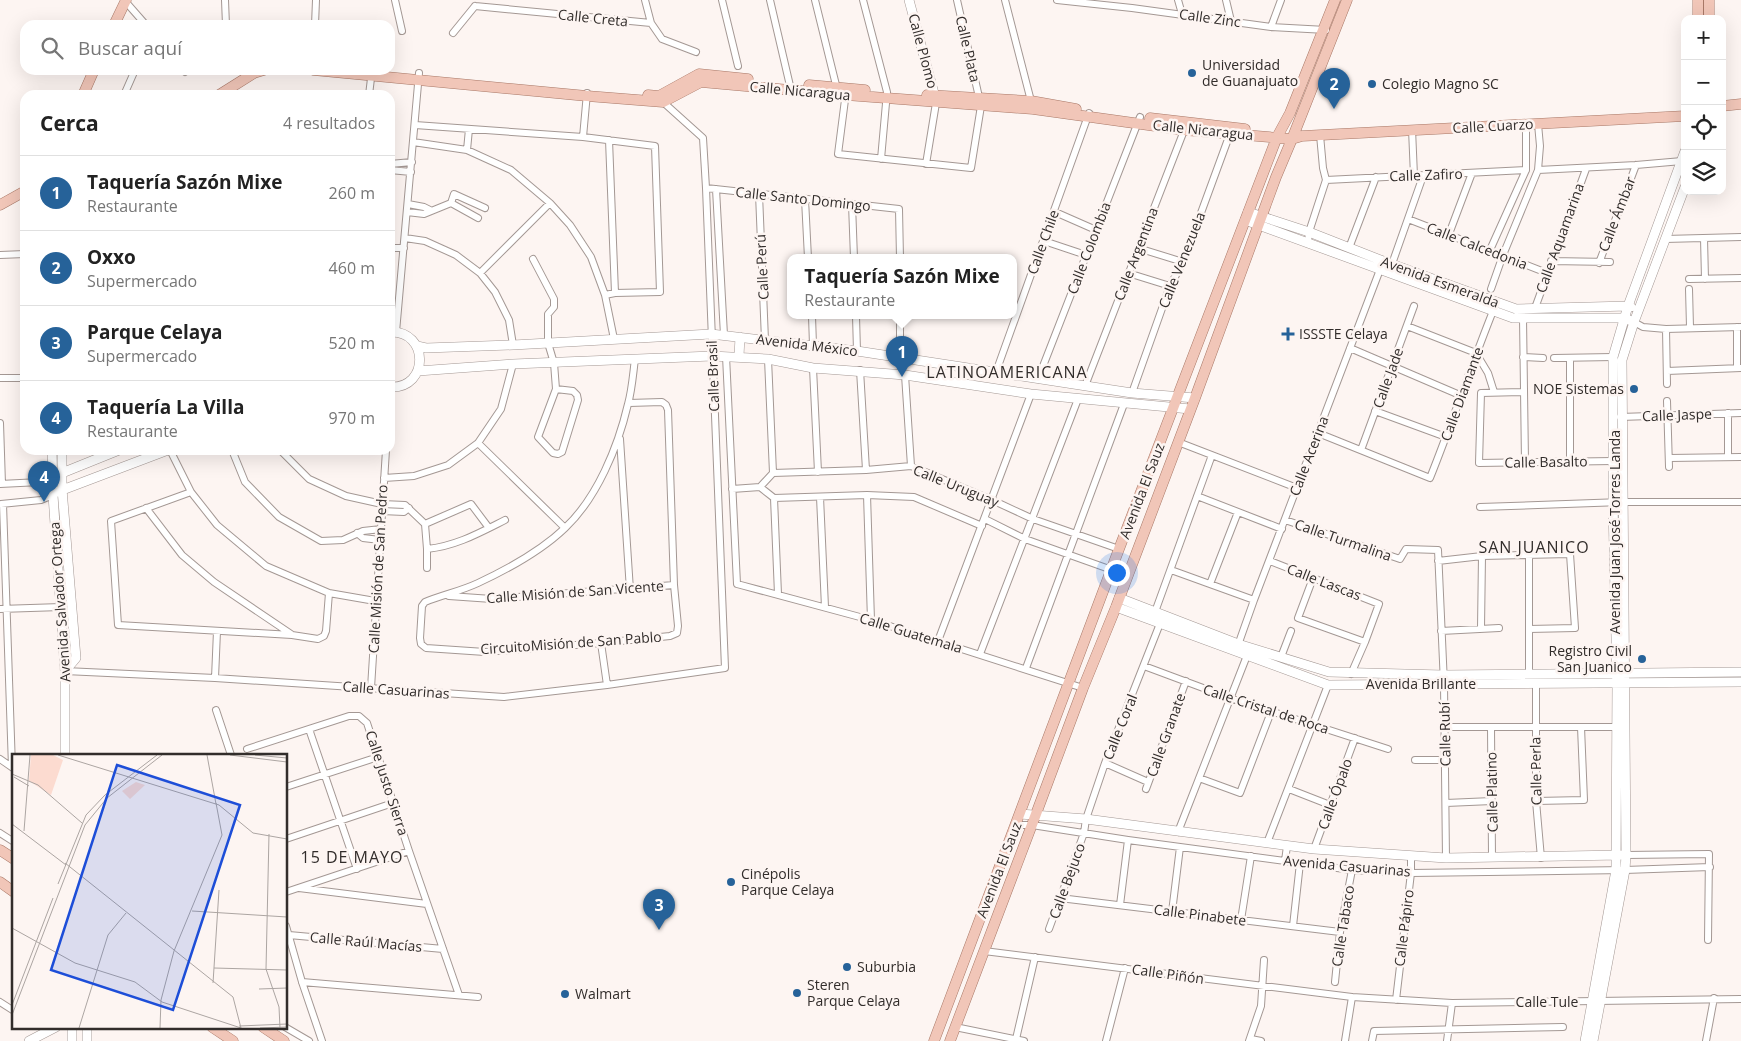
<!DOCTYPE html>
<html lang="es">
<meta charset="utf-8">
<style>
body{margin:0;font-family:"Open Sans",sans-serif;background:#f6f6f6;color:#222}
.controls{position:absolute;right:15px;top:15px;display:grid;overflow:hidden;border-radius:10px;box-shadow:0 5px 20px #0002}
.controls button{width:45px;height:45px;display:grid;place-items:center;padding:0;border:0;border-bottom:1px solid #e0e0e0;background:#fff;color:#222;font:25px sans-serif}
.you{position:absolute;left:1116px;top:572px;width:18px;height:18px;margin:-12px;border:4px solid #fff;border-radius:50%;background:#1a73e8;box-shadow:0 0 0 8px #1a73e833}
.badge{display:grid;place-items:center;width:32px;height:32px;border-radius:50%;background:#266299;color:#fff;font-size:16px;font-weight:700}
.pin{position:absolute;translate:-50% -41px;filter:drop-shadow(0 1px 2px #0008)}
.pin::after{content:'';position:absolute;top:26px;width:18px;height:15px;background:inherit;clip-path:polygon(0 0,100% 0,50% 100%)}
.popup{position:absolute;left:787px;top:254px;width:230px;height:65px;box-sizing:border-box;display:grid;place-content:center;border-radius:10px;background:#fff;filter:drop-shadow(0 1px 4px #0005);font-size:16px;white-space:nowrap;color:#767676}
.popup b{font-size:19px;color:#222}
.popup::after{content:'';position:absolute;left:50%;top:100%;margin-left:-10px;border:10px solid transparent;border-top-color:#fff}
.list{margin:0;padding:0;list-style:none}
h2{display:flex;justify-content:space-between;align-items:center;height:65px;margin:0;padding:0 20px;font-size:21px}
h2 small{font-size:16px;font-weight:400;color:#767676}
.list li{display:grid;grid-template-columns:32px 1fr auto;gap:15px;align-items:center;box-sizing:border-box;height:75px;padding:0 20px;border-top:1px solid #e0e0e0}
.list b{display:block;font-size:19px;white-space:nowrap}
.list p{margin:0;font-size:16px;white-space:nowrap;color:#767676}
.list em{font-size:16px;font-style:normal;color:#767676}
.icon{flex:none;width:28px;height:28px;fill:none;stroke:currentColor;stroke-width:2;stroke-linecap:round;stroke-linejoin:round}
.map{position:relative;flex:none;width:1741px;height:1041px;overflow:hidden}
.search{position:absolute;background:#fff;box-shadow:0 5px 20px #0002;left:20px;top:20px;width:375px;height:55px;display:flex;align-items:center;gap:12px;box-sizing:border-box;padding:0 18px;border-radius:15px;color:#767676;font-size:19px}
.panel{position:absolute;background:#fff;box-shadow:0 5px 20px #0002;left:20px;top:90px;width:375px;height:365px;border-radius:15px}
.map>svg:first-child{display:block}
</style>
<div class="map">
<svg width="1741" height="1041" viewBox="0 0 1741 1041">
<rect width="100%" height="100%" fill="#fdf5f2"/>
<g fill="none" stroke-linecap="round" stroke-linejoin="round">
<defs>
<path id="street" d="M225 0 226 25
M395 0 402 31
M645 0 651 23 662 39 696 52
M722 0 738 66
M770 0 791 90
M815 0 837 89
M863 0 887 92 881 159
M1005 0 1031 101
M1057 0 1132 8 1271 27 1326 30
M1178 0 1182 14
M1226 0 1231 21
M125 1 146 25
M475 6 651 23
M315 25 316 0
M1271 27 1281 0
M453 33 475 6
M183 70 185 72
M846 92 838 154 971 168 981 106 957 0
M124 95 135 70
M369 95 372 70
M415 125 583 137 655 146 660 292 615 293 605 295
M1412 129 1414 176
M583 137 587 93
M609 140 615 293
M413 142 467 150 511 170 550 203 570 225 591 257 605 295 614 339
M467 150 469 129
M390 164 412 162
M926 164 936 103
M390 170 411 172
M1538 170 1636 165 1682 161
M1326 180 1526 170
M706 188 899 209 900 258
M716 189 724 335
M759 194 765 340
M805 199 808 258
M451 203 478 218
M408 204 424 207 430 210
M852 204 854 258
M407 212 424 214 451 203 454 194 485 208
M1055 212 1096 230
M1408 219 1547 273
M1449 234 1472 173
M405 238 425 241 456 255 480 273 495 292 509 320 513 345
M1704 238 1705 279
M1665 239 1741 237
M1044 241 1086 255
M1308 242 1309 232 1326 180 1323 168 1320 135
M390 248H404
M1138 248 1183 262
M1349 248 1376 177
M1490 250 1526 170V124
M0 255 25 254
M533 259 554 299V307L548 314V343L554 363 556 389 538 437 553 453 558 454 562 452 578 400 577 395 573 391 556 389
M1551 261 1610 262
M1599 263 1636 165
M1392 264 1423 176
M480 273 550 203
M1128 273 1170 286
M1689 279 1741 278
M1491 289 1503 255 1538 170 1540 146 1538 124
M1689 289 1690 327
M1535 308 1586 169
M812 316 813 345
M856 316 857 351
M900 316V357
M1523 318 1525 462
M1634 322 1643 327 1666 329 1741 327
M1407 326 1476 353 1488 373 1494 392
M1737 327V368
M1666 329 1667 384
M396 332 419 73
M1350 348 1462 396
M726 356 737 584 871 620 1083 688
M1523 357 1543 358
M1554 358 1613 357
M1570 358V462
M768 359 773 473
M813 368 818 472
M860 370 866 470
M1667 371 1741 368
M996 372 1089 113
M905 375 911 466
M0 378H25
M1038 379 1140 117
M1085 386 1185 128
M1522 392 1481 393 1479 463 1614 461
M1132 393 1170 286 1183 262 1231 131
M1667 401 1669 467
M629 403 662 402 666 405 668 410 674 585 678 626 677 633 670 636 601 643 485 652 426 648 421 644 420 638 422 606 425 602C442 595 461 591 478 583 508 569 541 551 565 528 597 498 618 447 628 404 632 390 633 374 635 359
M1375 411 1446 437
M1728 413V457
M1620 417 1741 413
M0 423 2 484
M1318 433 1430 478C1452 423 1471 366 1493 311
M620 439 630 590
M1178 442 1297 488
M478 443 565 528
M170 450 191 492 217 525 266 566 329 593 375 601
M232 450 245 482 279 517 321 541 343 540 363 531 381 529
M280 450 309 479 346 496 382 504 405 505 425 524 427 549V568
M1361 450 1414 306
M1669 458 1741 457
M384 478 414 476 448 465 478 443 501 409 513 364
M0 484 40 482 52 477
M760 487 773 473 866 470 911 466 992 500 1033 519 1119 549
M732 489 760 487 774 498 867 495 914 497 982 526
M191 492 111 521 118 625 292 635 318 639 324 636 326 631 329 593
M867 495 871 620
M1197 496 1282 529
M820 497 825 607
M774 498 778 594
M1 504 41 500 53 495
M3 504 12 767
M1480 507 1622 502H1741
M146 508 182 555 214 582 291 634
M382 511 404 512 409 508
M985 519 1025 539 1112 570
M1285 520 1400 559 1406 549 1438 550 1444 684 1446 858
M425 524 471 504 489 528
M357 533 363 538 380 540
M427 549C456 546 479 533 505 520
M1529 556V675
M1270 561 1379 604 1365 642 1351 674
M1438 561 1482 556 1570 554 1575 628 1529 629
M1171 570 1254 600
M1313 578 1298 618 1365 642
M1210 584 1238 512
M449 596 492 599 674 585
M0 609 61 607
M1155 612 1212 455
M1481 628 1482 556
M1441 631 1499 628
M938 641 1031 394
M601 643 607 685
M1237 648 1254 600 1381 267
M980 654 1078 399
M1281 657 1291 631
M1144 666 1230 698 1388 749
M1026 668 1124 404
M65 671 215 678 504 697 607 685 725 668 706 188 703 138 663 102
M215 678 217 631
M1536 683V801L1541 858
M371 688 386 450
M216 710 231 755
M1445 727H1617
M1491 727 1492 857
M309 729 357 869
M247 749 349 716H359L367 723 409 851 459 995
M0 759 13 768
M1415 760H1445
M1105 763 1148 782
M1199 778 1240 793 1271 712
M286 787 378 757
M1146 789 1186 681
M1289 789 1330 805
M1536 801 1584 800 1581 727
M1446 803 1492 801
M1016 825H1032L1128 840 1352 870 1411 873 1625 870 1710 867
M1178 832 1248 653
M0 833 14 842
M286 839 393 803
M1267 843 1328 685
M1314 849 1355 738
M1626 855 1709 854 1708 940
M1285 861 1287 846
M299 888 427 904
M286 892 409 851
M1060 898 1340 932
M1120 905 1128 840
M1172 912 1180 847
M1241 920 1251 856
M286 926 302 982 322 1041
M1293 926 1300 863
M1049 929 1084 833 1086 819 1105 763 1161 621
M289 935 443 949
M984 951 1352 997 1452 1003 1741 999
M302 982 478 997
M1335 982 1340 932 1352 870
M1396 1000 1411 873V856
M0 1002 14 1011
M285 1027 309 1041
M955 1027 1024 1041
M1016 1039 1035 957
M1251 1039 1261 1041
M1106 1041 1125 968
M1249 1041 1261 1006 1264 960
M1345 1041 1352 997
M1372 1041 1374 1031 1563 1027
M1447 1041 1452 1003
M1706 1041 1714 998"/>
<path id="secondary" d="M909 0 936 101
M1248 212 1309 232 1383 261 1516 309 1628 306 1631 307
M1245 220 1513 318H1624L1629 320
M390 332C429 330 430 389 390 387
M417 346 426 348 513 345 711 334 857 351 1132 393 1195 398
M739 356 740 337
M418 371 513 364 712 356 768 359 813 368 905 375 1031 394 1190 409
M52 450 53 495 65 671V755
M62 450V489L76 658 65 671
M57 475 119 450
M57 492 168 450
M1119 598 1238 644 1329 672 1443 675 1741 672
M1116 607 1328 685 1741 682
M1020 814 1086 819 1314 849 1446 858 1620 855
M72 1027V1041
M87 1027V1041
M29 1041 56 1027
M1585 1041 1616 870 1617 683 1613 503V357L1628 306 1685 151
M1593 1041 1625 870 1626 855 1622 360 1634 322 1685 187"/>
<path id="primary" d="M1709 0V19
M1698 19V0
M114 25 126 0
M313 70 587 96 663 102 701 82 846 95 1033 109 1184 130 1292 139 1302 136 1685 116
M809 85 865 90
M83 95 94 70
M219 95 254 73 264 70
M648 95 659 96 699 74 748 79
M927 95 1031 101 1076 109
M1722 106 1741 104
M1150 118 1245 129
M0 205 25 191
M0 850 14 859
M0 882 14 892
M212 1027 233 1041
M263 1027 284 1041
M934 1041 1119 549 1277 137 1290 113 1335 0
M950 1041 1036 814 1083 688 1116 607 1195 398 1276 177 1292 139 1347 0"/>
</defs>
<use href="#street" stroke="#a49894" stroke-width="8"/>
<use href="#secondary" stroke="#a49894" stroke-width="10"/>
<use href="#primary" stroke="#a87867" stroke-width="11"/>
<use href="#street" stroke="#fff" stroke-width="6"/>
<use href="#secondary" stroke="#fff" stroke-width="9"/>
<use href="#primary" stroke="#f1c6b8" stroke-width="10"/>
</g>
<g fill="#266299" stroke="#fdf5f2" stroke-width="2">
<circle cx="1192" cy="73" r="5"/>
<circle cx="1372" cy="84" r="5"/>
<path d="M1285.5 326.5h5v5h5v5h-5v5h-5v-5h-5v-5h5z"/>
<circle cx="1634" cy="389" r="5"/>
<circle cx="1642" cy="659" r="5"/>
<circle cx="731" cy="882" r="5"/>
<circle cx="847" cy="967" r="5"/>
<circle cx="797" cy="993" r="5"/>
<circle cx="565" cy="994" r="5"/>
</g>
<g text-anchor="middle" stroke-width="5" stroke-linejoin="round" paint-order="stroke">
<g font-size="14" fill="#322d2b" stroke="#fdf5f2">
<text transform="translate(593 18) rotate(6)" y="5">Calle Creta</text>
<text transform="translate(1210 18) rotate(8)" y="5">Calle Zinc</text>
<text transform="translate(968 49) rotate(77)" y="5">Calle Plata</text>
<text transform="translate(923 51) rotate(75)" y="5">Calle Plomo</text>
<text transform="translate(800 91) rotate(5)" y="5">Calle Nicaragua</text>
<text transform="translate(1493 126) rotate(-3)" y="5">Calle Cuarzo</text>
<text transform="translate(1203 130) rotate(6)" y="5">Calle Nicaragua</text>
<text transform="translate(1426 175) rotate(-2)" y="5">Calle Zafiro</text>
<text transform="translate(803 199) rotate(6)" y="5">Calle Santo Domingo</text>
<text transform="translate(1617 214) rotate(-69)" y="5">Calle Ámbar</text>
<text transform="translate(1560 238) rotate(-70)" y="5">Calle Aquamarina</text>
<text transform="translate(1043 242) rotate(-70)" y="5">Calle Chile</text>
<text transform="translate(1477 246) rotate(21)" y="5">Calle Calcedonia</text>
<text transform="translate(1089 248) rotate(-69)" y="5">Calle Colombia</text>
<text transform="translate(1136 254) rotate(-69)" y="5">Calle Argentina</text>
<text transform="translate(1182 260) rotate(-68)" y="5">Calle Venezuela</text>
<text transform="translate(762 267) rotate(-93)" y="5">Calle Perú</text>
<text transform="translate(1440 282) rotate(20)" y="5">Avenida Esmeralda</text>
<text transform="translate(807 345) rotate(7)" y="5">Avenida México</text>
<text transform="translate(713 376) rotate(-92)" y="5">Calle Brasil</text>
<text transform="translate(1388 378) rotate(-70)" y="5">Calle Jade</text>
<text transform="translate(1462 394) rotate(-70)" y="5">Calle Diamante</text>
<text transform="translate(1677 415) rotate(-2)" y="5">Calle Jaspe</text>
<text transform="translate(1309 456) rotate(-69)" y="5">Calle Acerina</text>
<text transform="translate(1546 462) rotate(-1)" y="5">Calle Basalto</text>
<text transform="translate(956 486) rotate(22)" y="5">Calle Uruguay</text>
<text transform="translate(1142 491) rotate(-69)" y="5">Avenida El Sauz</text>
<text transform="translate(1615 532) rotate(-90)" y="5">Avenida Juan José Torres Landa</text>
<text transform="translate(1343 540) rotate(19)" y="5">Calle Turmalina</text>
<text transform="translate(378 569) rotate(-87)" y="5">Calle Misión de San Pedro</text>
<text transform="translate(1324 582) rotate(21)" y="5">Calle Lascas</text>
<text transform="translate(575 592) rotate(-4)" y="5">Calle Misión de San Vicente</text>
<text transform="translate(60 602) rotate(-94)" y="5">Avenida Salvador Ortega</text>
<text transform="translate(911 633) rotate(17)" y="5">Calle Guatemala</text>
<text transform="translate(571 643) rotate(-4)" y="5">CircuitoMisión de San Pablo</text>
<text x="1421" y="689">Avenida Brillante</text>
<text transform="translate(396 690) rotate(4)" y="5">Calle Casuarinas</text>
<text transform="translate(1266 709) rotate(18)" y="5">Calle Cristal de Roca</text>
<text transform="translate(1120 727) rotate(-68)" y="5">Calle Coral</text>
<text transform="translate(1445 734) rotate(-91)" y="5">Calle Rubí</text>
<text transform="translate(1166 735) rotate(-70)" y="5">Calle Granate</text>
<text transform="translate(1536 771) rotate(-91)" y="5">Calle Perla</text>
<text transform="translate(387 783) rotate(72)" y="5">Calle Justo Sierra</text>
<text transform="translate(1492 792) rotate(-91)" y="5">Calle Platino</text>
<text transform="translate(1335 794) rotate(-70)" y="5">Calle Ópalo</text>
<text transform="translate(1347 866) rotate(5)" y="5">Avenida Casuarinas</text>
<text transform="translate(999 870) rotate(-69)" y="5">Avenida El Sauz</text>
<text transform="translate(1067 881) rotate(-70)" y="5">Calle Bejuco</text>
<text transform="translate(1200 915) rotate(7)" y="5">Calle Pinabete</text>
<text transform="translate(1343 926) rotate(-81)" y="5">Calle Tabaco</text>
<text transform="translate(1404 928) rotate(-83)" y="5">Calle Pápiro</text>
<text transform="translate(366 942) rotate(5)" y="5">Calle Raúl Macías</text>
<text transform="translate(1168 974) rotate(8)" y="5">Calle Piñón</text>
<text x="1547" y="1007">Calle Tule</text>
</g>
<g font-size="14" fill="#322d2b" stroke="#fdf5f2" text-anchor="start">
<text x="1202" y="70">Universidad<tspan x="1202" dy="16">de Guanajuato</tspan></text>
<text x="1382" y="89">Colegio Magno SC</text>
<text x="1299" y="339">ISSSTE Celaya</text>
<text x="1624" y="394" text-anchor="end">NOE Sistemas</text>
<text x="1632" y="656" text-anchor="end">Registro Civil<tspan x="1632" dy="16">San Juanico</tspan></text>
<text x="741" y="879">Cinépolis<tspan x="741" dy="16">Parque Celaya</tspan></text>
<text x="857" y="972">Suburbia</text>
<text x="807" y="990">Steren<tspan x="807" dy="16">Parque Celaya</tspan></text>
<text x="575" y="999">Walmart</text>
</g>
<g font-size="16" letter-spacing="1" fill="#322d2b" stroke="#fdf5f2">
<text x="1007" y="378">LATINOAMERICANA</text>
<text x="1534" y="553">SAN JUANICO</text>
<text x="352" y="863">15 DE MAYO</text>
</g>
</g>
<g transform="translate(12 754)">
<rect width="275" height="275" fill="#fdf5f2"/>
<path d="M19 1H41L51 6 39 41 17 27ZM124 28 133 31 118 45 110 37Z" fill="#fcdbd0"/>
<path fill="none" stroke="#aca5a2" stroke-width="1" d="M46 1 207 51 241 79 275 85M195 1 204 50M218 1 275 8M243 1 275 4M0 20 26 31 70 69M2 23 17 32M0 70 54 111M12 77 18 1M257 80 254 215 267 253 268 274M46 130 74 61 93 41 145 1M180 157 275 163M0 174 63 209 123 228 150 248 229 274 221 243 53 109M202 214 275 216M201 229 207 136M247 235 275 234M0 251 41 144M0 261 73 71 95 44 150 1M227 272 275 270M67 274 96 181 114 159M148 274 149 246 162 197 210 81 204 49M248 274 275 273"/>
<path fill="#1d4ed8" fill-opacity="0.15" stroke="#1d4ed8" stroke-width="2.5" d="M105 11 228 51 161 256 39 216Z"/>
<rect width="275" height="275" fill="none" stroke="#322d2b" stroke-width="2.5"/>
</g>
</svg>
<div class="controls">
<button>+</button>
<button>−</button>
<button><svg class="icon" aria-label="locate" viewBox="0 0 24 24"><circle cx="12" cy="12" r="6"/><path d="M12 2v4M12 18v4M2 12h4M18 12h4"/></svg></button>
<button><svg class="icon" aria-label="layers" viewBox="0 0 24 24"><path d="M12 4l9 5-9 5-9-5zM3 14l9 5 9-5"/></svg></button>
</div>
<div class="you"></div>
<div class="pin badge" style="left:902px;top:377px">1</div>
<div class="popup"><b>Taquería Sazón Mixe</b>Restaurante</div>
<div class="pin badge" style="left:1334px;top:109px">2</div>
<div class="pin badge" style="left:659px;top:930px">3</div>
<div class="pin badge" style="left:44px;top:502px">4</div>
<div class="search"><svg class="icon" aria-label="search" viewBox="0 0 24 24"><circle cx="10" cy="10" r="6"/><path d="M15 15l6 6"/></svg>Buscar aquí</div>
<section class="panel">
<h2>Cerca<small>4 resultados</small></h2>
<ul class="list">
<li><span class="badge">1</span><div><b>Taquería Sazón Mixe</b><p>Restaurante</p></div><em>260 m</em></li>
<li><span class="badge">2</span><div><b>Oxxo</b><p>Supermercado</p></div><em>460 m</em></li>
<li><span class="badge">3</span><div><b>Parque Celaya</b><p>Supermercado</p></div><em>520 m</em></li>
<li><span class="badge">4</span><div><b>Taquería La Villa</b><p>Restaurante</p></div><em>970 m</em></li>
</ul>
</section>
</div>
